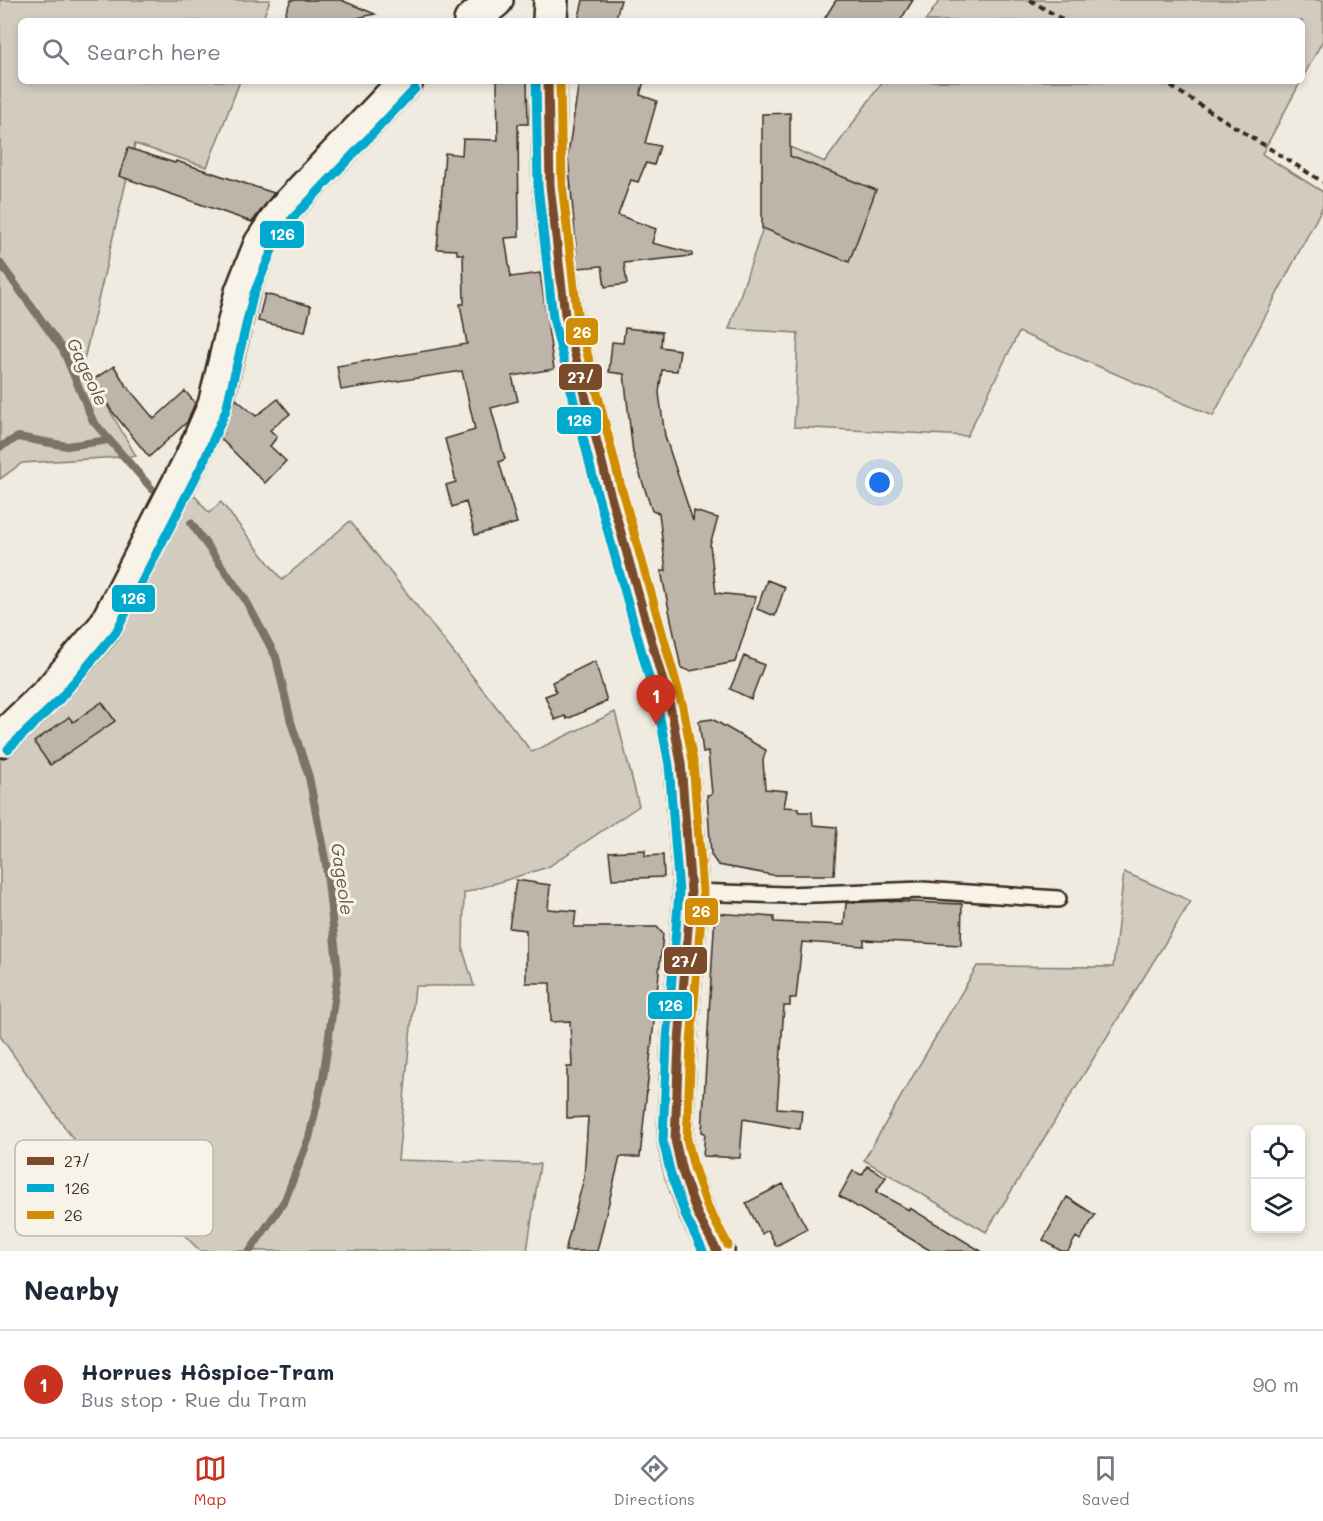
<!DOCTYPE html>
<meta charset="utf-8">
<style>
body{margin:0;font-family:Mali,sans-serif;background:#f2f2f3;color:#1f2937}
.controls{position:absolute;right:18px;bottom:18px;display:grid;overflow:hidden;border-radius:9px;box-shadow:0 3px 9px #0003}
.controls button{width:54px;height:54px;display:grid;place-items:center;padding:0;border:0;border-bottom:2px solid #e0e1e3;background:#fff;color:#1f2937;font:30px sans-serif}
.you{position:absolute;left:880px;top:483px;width:21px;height:21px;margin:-15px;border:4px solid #fff;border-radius:50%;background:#1a73e8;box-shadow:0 0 0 9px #1a73e833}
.badge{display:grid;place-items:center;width:39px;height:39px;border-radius:50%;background:#c8321e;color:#fff;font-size:20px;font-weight:700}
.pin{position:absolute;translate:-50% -50px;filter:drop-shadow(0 2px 3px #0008)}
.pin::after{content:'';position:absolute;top:32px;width:21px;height:18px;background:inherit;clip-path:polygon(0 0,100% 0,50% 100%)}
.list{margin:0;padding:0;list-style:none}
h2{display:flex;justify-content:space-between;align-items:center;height:78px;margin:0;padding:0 24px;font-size:26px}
h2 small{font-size:20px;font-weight:400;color:#747a83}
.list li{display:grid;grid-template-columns:39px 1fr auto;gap:18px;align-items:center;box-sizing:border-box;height:108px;padding:0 24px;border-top:2px solid #e0e1e3}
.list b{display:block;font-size:22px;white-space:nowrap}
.list p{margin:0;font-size:20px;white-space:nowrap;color:#747a83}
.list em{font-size:20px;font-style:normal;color:#747a83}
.icon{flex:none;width:33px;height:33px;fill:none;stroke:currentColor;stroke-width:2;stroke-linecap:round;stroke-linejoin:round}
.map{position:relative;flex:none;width:1323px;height:1251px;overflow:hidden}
.search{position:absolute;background:#fff;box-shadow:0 3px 9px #0003;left:18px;right:18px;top:18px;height:66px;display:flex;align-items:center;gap:15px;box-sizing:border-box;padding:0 21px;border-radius:9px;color:#747a83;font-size:22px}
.sheet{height:186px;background:#fff}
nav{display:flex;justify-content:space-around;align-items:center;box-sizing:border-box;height:84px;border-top:2px solid #e0e1e3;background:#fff;font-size:16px;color:#747a83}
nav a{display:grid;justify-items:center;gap:3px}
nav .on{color:#c8321e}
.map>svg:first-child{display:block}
</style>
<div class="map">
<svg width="1323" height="1251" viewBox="0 0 1323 1251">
<rect width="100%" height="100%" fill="#efebe0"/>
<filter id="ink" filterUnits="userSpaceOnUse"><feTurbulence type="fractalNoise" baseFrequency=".0167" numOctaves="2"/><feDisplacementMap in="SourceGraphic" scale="12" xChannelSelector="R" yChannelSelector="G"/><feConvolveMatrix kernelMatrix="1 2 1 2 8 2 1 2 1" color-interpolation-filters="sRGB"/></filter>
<g filter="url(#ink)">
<path fill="#d1cbc0" stroke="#867a6f" stroke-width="1.5" d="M0 0H270L262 21H21V81H240L207 167 135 144 83 364 136 456 22 463 0 479Z
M940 0H1323V40L1302 79V21H925Z
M883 81H1301L1262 154 1323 192V206L1213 416 1019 332 967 436 794 427 798 333 729 329 790 147 825 162Z
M194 495 209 513 221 502 282 580 350 521 532 752 615 712 639 806 548 867 464 893 463 950 474 986H415L398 1160 540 1164 527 1251H200L98 1147 88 1160 0 1036V755L175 526Z
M1124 872 1191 901 986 1232 864 1160 977 966 1113 967Z"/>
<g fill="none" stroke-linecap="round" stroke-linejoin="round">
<path stroke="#7e7266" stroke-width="8" d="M0 263 63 350 93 421 152 489
M0 447 18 437 67 446 109 440
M191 523 245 599 276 657 291 722 309 777 326 864 338 972 323 1078 309 1138 285 1200 250 1251"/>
</g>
<path fill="#bdb5aa" stroke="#3b2a1e" stroke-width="1.5" d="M291 0H341L375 14 343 21H282Z
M583 0H621L615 21H578Z
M836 0H913L900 21H823Z
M497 81H527L528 124H518L519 237 505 238 511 277 540 273 554 369 512 376 518 401 491 408 505 459 499 462 517 523 475 535 466 502 452 507 446 485 456 482 445 439 475 430 462 371 341 390 337 366 467 344 460 304H464L463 254H457V250L437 249 445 153 462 155 463 139 498 140Z
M579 81H644L640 95 657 101 645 143 660 146 654 165 646 163 638 182 631 180 618 215 656 229 652 243 692 253V256L624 263 627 284 605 287 602 266 578 268 568 155Z
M790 113V156L876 190 849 262 762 228V114Z
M128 148 175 163 176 161 274 193 252 222 119 176Z
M265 294 311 306 305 332 258 321Z
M625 328 662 332 661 347 680 350 677 371 662 370 659 393 665 436 693 521 694 511 718 518 710 545 716 593 756 597 735 662 690 671 681 668 661 571H666L659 513 652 511 633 453 624 374 609 372 612 342 623 343Z
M114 366 125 384 154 419 185 391 195 403 187 422 149 457 111 410 94 379Z
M236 399 256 416 278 399 290 414 270 430 277 437 270 446 286 461 265 483 221 439Z
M767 580 785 587 775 616 757 609Z
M744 656 764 665 751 699 730 689Z
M595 661 607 701 567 719 565 716 555 720 545 696 556 692 552 682Z
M102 702 115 721 50 765 34 742 69 717 73 722Z
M712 719 766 750 763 760 765 789 787 791 784 807 799 808V812H812L813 825 837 827 834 875H773L718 865 711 855 707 795 712 794 708 752 703 753 699 721Z
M645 850V856L663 855 664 877 612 879 609 852Z
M516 880 550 885 548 909 576 911 574 927H657L663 934 640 1157H620L597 1251H565L584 1178 588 1117 567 1118V1067H572L570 1021 551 1022 550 983H526V930L509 928Z
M888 901 962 904 961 945 864 940V946L802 942 796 998H790V1006H784L777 1108 802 1110 800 1129 743 1119 740 1158 703 1156 705 1133 702 1132 715 913 774 917V922L844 925 846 903Z
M867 1166 886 1177 876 1192 909 1210 910 1208 981 1251H931L839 1196 853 1171 862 1175Z
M783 1184 807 1229 776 1246 768 1230 762 1234 746 1203Z
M1067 1197 1095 1215 1080 1240 1076 1237 1068 1251H1061L1043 1240Z"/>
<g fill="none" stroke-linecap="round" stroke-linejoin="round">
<defs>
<path id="service" d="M691 892 787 895 922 890 1058 899"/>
<path id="tertiary" d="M471 21 496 0
M550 21 551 0
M548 81 550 185 565 315 609 490 671 710 681 763 691 892 679 1041 675 1140 682 1171 697 1213 717 1251
M0 740 50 692 105 627 192 458 215 405 242 292 261 244 283 211 406 81"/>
</defs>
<use href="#service" stroke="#3b2a1e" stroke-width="20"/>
<use href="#tertiary" stroke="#3b2a1e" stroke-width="38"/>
<path stroke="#3b2a1e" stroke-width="4" stroke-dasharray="6 4.5" stroke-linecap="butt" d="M1030 0 1065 21
M1162 81 1323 182"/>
<use href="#service" stroke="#f7f3e8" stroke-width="15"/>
<use href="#tertiary" stroke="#f7f3e8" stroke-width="33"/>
<defs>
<path id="bus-1" d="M548 81 550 185 565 315 609 490 671 710 681 763 691 892 679 1041 675 1140 682 1171 697 1213 717 1251"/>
<path id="bus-2" d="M536 81 538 186 553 318 597 493 659 713 669 765 679 892 667 1040 663 1141 671 1175 686 1217 703 1251
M8 749 59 700 116 632 203 463 226 410 253 296 272 250 292 219 415 89"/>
<path id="bus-3" d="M560 81 562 184 577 313 621 487 683 707 693 761 703 892 691 1042 687 1139 694 1168 708 1208 728 1245"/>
</defs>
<use href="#bus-1" stroke="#f7f3e8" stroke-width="14"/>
<use href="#bus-2" stroke="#f7f3e8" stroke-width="14"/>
<use href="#bus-3" stroke="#f7f3e8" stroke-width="14"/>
<use href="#bus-1" stroke="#7a4b2a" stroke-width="9"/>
<use href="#bus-2" stroke="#00a9ce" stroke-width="9"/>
<use href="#bus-3" stroke="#d18d06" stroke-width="9"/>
</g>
</g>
<g text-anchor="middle" stroke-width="6" stroke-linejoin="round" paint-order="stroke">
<g font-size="18" font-style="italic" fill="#625448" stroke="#f7f3e8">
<text transform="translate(87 372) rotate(65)" y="6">Gageole</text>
<text transform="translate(342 879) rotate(82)" y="6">Gageole</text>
</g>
</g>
<rect x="15" y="1140" width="198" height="96" rx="9" fill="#f7f3e8" stroke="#bfb7ab" stroke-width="1.5"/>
<rect x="27" y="1157" width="27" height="8" fill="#7a4b2a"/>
<rect x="27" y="1184" width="27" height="8" fill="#00a9ce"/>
<rect x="27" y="1211" width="27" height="8" fill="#d18d06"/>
<g font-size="16" fill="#3b2a1e">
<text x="64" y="1167">27/</text>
<text x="64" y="1194">126</text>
<text x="64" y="1221">26</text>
</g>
<g stroke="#f7f3e8" stroke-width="2">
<rect x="259" y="220" width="46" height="29" rx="6" fill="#00a9ce"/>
<rect x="565" y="317" width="34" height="29" rx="6" fill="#d18d06"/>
<rect x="558" y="363" width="45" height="28" rx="6" fill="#7a4b2a"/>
<rect x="556" y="406" width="46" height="29" rx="6" fill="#00a9ce"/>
<rect x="111" y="584" width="45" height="29" rx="6" fill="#00a9ce"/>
<rect x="684" y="897" width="35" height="29" rx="6" fill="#d18d06"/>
<rect x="663" y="946" width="45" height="29" rx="6" fill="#7a4b2a"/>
<rect x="647" y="991" width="46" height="29" rx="6" fill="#00a9ce"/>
</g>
<g font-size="16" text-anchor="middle" font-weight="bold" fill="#fff">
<text x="282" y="240">126</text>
<text x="582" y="338">26</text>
<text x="581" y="383">27/</text>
<text x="579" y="426">126</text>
<text x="133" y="604">126</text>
<text x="701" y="917">26</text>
<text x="685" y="967">27/</text>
<text x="670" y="1011">126</text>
</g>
</svg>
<div class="controls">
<button><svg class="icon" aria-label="locate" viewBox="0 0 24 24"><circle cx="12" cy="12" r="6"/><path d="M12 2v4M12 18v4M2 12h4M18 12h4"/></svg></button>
<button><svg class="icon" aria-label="layers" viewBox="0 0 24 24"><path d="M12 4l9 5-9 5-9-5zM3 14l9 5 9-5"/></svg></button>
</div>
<div class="you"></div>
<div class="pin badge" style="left:656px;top:725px">1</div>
<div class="search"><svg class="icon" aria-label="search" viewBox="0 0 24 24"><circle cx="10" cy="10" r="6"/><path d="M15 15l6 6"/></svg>Search here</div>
</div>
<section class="sheet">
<h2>Nearby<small></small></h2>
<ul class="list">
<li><span class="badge">1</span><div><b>Horrues Hôspice-Tram</b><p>Bus stop · Rue du Tram</p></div><em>90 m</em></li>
</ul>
</section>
<nav>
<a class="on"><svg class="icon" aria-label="map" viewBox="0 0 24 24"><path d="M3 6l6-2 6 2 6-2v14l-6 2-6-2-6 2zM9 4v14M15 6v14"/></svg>Map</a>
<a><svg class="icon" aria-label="directions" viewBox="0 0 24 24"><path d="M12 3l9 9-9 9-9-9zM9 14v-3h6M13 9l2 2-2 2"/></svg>Directions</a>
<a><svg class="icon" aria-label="saved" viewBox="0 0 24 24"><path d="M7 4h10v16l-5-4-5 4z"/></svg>Saved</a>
</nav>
